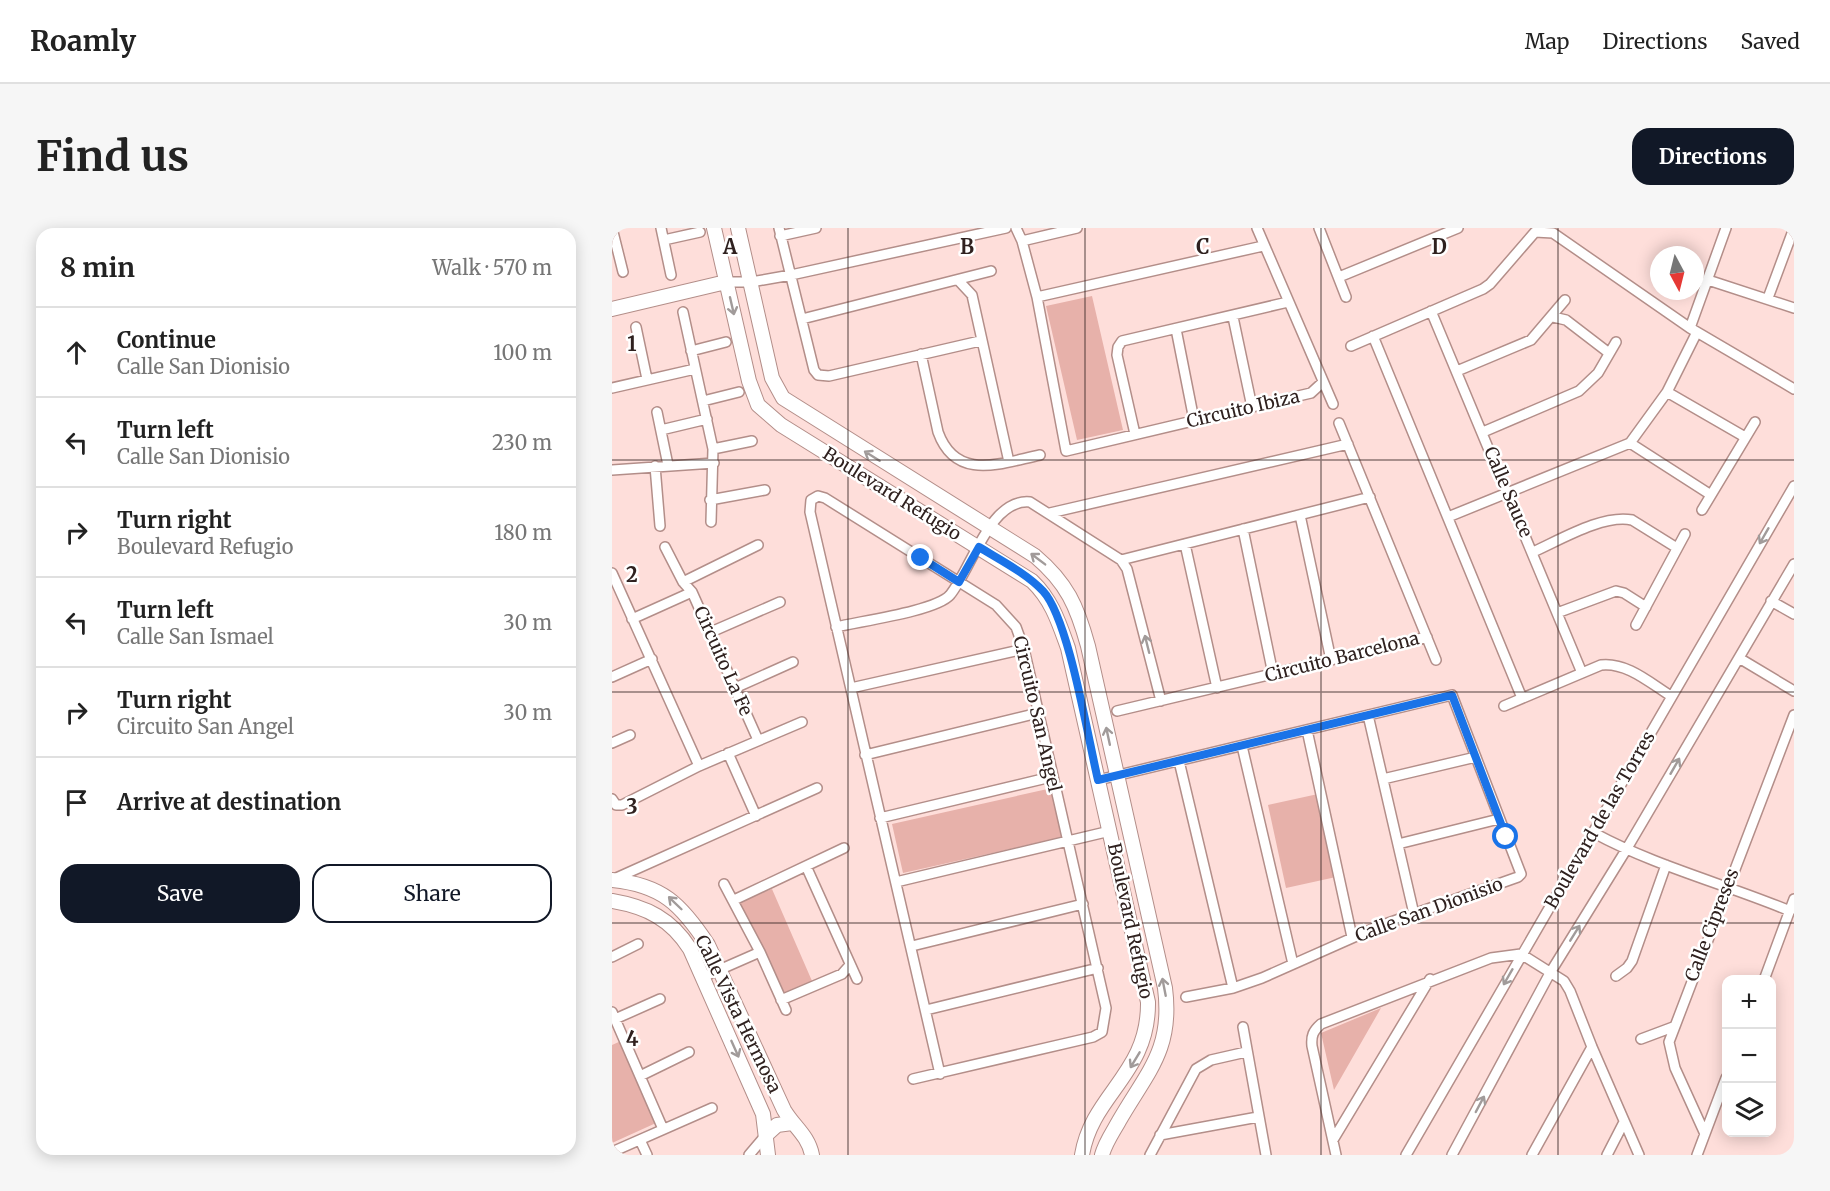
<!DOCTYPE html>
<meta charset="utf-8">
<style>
body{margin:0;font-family:Merriweather,serif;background:#f6f6f6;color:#222}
.controls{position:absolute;right:18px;bottom:18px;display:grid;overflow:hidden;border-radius:12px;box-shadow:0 3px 15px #0003}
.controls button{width:54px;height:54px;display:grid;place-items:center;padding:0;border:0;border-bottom:2px solid #e0e0e0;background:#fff;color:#222;font:30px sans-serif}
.compass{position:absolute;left:1038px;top:18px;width:54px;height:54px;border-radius:50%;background:#fff;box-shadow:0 3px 15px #0003;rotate:173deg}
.stop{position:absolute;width:18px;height:18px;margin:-14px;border:4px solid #1a73e8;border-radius:50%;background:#fff}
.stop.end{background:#1a73e8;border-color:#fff;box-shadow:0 2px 6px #0008}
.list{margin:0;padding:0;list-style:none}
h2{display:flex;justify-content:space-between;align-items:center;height:78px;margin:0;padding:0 24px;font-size:26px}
h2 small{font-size:20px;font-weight:400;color:#767676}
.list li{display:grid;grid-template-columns:39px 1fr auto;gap:18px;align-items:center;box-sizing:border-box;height:90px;padding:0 24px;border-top:2px solid #e0e0e0}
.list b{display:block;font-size:22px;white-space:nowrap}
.list p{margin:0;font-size:20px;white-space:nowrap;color:#767676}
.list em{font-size:20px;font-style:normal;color:#767676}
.actions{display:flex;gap:12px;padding:18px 24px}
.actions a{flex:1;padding:14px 0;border:2px solid #111827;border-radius:18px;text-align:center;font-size:21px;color:#111827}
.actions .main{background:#111827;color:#fff}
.icon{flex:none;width:33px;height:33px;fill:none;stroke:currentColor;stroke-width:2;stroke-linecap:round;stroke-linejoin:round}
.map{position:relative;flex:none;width:1182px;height:927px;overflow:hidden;border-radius:18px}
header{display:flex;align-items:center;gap:36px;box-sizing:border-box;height:84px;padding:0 30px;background:#fff;border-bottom:2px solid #e0e0e0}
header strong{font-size:28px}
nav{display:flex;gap:33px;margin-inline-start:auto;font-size:21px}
.intro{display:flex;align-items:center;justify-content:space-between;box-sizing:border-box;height:144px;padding:0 36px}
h1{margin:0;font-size:42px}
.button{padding:15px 27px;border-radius:18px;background:#111827;color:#fff;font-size:21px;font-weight:700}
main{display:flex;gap:36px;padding:0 36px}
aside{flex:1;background:#fff;border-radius:18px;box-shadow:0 3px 15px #0003}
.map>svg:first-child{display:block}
</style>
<header>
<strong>Roamly</strong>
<nav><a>Map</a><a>Directions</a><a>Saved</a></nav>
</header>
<div class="intro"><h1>Find us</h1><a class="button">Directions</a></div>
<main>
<aside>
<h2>8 min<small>Walk · 570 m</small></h2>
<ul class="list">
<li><svg class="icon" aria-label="ahead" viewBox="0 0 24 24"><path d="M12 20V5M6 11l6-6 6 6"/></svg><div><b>Continue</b><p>Calle San Dionisio</p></div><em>100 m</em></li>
<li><svg class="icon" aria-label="left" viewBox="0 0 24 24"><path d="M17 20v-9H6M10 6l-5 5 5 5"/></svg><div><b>Turn left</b><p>Calle San Dionisio</p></div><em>230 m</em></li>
<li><svg class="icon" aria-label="right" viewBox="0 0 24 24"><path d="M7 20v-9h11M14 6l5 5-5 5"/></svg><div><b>Turn right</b><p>Boulevard Refugio</p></div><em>180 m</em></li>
<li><svg class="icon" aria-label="left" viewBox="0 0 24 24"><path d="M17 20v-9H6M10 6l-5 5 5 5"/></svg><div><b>Turn left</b><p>Calle San Ismael</p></div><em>30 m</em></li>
<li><svg class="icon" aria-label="right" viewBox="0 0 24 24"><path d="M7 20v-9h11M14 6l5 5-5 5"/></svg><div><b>Turn right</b><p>Circuito San Angel</p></div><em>30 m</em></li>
<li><svg class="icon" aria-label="arrive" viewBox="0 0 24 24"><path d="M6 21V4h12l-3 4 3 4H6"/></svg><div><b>Arrive at destination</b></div></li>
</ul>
<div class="actions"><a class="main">Save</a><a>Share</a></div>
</aside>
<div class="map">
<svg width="1182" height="927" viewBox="0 0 1182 927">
<rect width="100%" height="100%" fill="#fededa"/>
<path fill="#e7b1aa" d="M480 68 511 202 465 212 434 78Z
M440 560 451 609 291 645 280 596Z
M706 566 724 649 674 660 656 577Z
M160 661 200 753 168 767 127 673Z
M769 780 722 862 709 805Z
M9 813 44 895 0 915V817Z"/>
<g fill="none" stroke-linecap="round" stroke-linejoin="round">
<defs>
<path id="street" d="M0 0 11 44
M49 0 59 47
M167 0 202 142 206 147 217 148 368 113
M404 0 410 13 425 69 454 223 699 165 711 154
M645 0 721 176
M707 0 734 69
M168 8 204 0
M52 12 88 4
M410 13 465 0
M727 49 846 0
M346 52 360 67 397 234
M1096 52 1182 80
M114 54H139L179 47 394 0
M425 69 651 18
M1156 70 1182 0
M819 83 970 445
M71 84 101 221 99 294
M621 89 640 179
M941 89 954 92 997 125
M190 91 379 43
M24 99 35 151
M1078 100 1114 0
M564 101 582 192
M761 108 910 470
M739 118 871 61 878 56 923 4 941 5 1078 100 1182 161
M79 123 114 114
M309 126 326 204C344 254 389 235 428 227
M845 143 919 112 953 72
M0 160 83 141
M1055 164 1133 209
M91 173 127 164
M45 184 56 237
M727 195 824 432
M49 202 95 191
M871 204 967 163 986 145 1004 114
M523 206 505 127 506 119 510 113 676 74
M1018 215 1099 267
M101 221 140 213
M43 238 48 298
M0 242 102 235
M98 272 153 262
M1090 282 1143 194
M438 285 736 216
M688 287 719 432
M836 289 1018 215 1055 164 1085 104
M631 301 661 446
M573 316 605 460
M53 319 71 354 80 364 146 512
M921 324C948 312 991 286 1020 292L1065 320
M509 332 758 269
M0 345 87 538
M71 354 146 317
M1159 373 1182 386
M945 385 1004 363 1012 365 1034 379
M20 391 80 364
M1024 397 1073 306
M224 399C249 393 324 383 338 367 360 340 378 270 418 274L509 332 515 341 549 473
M99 404 168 374
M1127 430 1182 463
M0 449 40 431
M123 460 181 434
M239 460 412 421
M892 478 989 437C1015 434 1038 455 1059 468
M505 483 815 409
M756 487 802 686
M695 502 740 709
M0 515 18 507
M630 518 681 736
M116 525 144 588
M253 527 426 485
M567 533 621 760
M771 551 864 529
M486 552 840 467 909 646 906 649 765 699 650 750 621 760 574 769
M0 571 4 577H10L87 538 190 494
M268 590 439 549
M982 605C1043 638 1113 656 1178 683
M786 616 887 591
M194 638 245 751
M2 651 205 560
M284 654 498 603
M112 656 148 724 174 782
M122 672 232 620
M300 718 471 676
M0 729 26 716
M1004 748 1015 740 1020 733 1054 637
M91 749 148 724
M1152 752 1182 671
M169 772 230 746 238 737
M314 782 486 740
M0 784 51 901
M3 791 48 771
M631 799 654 927
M1029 811 1061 799
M28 848 77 824
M301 851 481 809 490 804 494 780 412 421 404 399 384 377 213 270 206 268 199 272 198 284 328 846
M1093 906 1063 840 1057 814 1182 487
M548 907 646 889
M28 912 35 927
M721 912 818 751
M0 924 100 880
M137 927 154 907
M538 927 584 841 599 832 634 824
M724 927 700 818C699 808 701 803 709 796L879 730 909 726 952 753 958 763 980 819 1027 927
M794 927 1182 258
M840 927 938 745 1014 622 1182 336
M920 927 980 819
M995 927 1012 894
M1085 927 1114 850"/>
<path id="secondary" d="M102 0 137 153 146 177 169 197 420 353C440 372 447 395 456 420L536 774C537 846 480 866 470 927
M126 0 160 150 171 170 423 328C455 355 465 378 476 418L553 760C561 822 535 844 507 893 501 904 493 915 490 927
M0 81 114 54
M0 652C50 657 69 676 96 717L172 882C182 899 196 907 200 927
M0 673C35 679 59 691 78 721L151 886 156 927
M154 907 165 897 180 895"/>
</defs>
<use href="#street" stroke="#b38e89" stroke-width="12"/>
<use href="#secondary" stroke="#b38e89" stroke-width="16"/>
<use href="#street" stroke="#fff" stroke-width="9"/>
<use href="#secondary" stroke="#fff" stroke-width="14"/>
</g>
<defs><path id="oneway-shaft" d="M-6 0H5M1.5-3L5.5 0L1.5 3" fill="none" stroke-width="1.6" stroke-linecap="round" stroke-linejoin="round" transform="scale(1.5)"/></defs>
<g stroke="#a19b9a">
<use href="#oneway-shaft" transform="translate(120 78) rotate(77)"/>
<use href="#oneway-shaft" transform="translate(260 228) rotate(-148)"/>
<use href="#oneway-shaft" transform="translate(1152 308) rotate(120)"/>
<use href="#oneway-shaft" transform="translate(426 331) rotate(-143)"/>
<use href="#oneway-shaft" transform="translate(535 416) rotate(-104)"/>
<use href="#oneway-shaft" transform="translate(496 508) rotate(-102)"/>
<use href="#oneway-shaft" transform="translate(1063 538) rotate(-60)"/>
<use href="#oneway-shaft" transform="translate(63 675) rotate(-136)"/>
<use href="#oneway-shaft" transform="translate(963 705) rotate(-58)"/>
<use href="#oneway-shaft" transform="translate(896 749) rotate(120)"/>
<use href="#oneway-shaft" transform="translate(552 759) rotate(-101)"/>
<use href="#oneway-shaft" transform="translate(123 821) rotate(66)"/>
<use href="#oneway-shaft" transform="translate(523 832) rotate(121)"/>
<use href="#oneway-shaft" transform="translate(868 876) rotate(-62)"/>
</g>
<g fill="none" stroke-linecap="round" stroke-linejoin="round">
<path stroke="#1a73e8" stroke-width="8" d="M309 330 347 354 367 319C388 332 414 345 431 363 457 391 476 511 486 552L840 467 894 609"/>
</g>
<path fill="none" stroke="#2f211f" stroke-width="1.5" stroke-opacity="0.55" d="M236 0V927M473 0V927M709 0V927M946 0V927M0 232H1182M0 464H1182M0 695H1182"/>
<g text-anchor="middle" stroke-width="5" stroke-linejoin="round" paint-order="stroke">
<g font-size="18" fill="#2f211f" stroke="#fff">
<text transform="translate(631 181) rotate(-13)" y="6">Circuito Ibiza</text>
<text transform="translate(896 264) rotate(67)" y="6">Calle Sauce</text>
<text transform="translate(280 266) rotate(32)" y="6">Boulevard Refugio</text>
<text transform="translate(730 429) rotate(-14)" y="6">Circuito Barcelona</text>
<text transform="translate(111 433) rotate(66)" y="6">Circuito La Fe</text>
<text transform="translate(425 486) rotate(77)" y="6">Circuito San Angel</text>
<text transform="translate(988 592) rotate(-60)" y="6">Boulevard de las Torres</text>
<text transform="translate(817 682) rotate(-20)" y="6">Calle San Dionisio</text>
<text transform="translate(518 693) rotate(78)" y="6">Boulevard Refugio</text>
<text transform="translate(1100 697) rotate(-69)" y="6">Calle Cipreses</text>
<text transform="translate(126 786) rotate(64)" y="6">Calle Vista Hermosa</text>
</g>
</g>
<g font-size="20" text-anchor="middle" font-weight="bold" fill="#2f211f" stroke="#fff" stroke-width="5" stroke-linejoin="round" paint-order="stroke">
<text x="118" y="26">A</text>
<text x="355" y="26">B</text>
<text x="591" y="26">C</text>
<text x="827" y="26">D</text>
<text x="20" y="123">1</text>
<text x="20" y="354">2</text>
<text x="20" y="586">3</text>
<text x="20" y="818">4</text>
</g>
</svg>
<div class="controls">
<button>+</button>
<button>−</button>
<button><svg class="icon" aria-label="layers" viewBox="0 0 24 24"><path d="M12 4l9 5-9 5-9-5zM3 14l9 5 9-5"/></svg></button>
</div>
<svg class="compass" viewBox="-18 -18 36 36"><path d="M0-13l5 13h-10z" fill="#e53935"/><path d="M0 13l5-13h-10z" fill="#767676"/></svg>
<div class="stop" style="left:894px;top:609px"></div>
<div class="stop end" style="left:309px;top:330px"></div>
</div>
</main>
